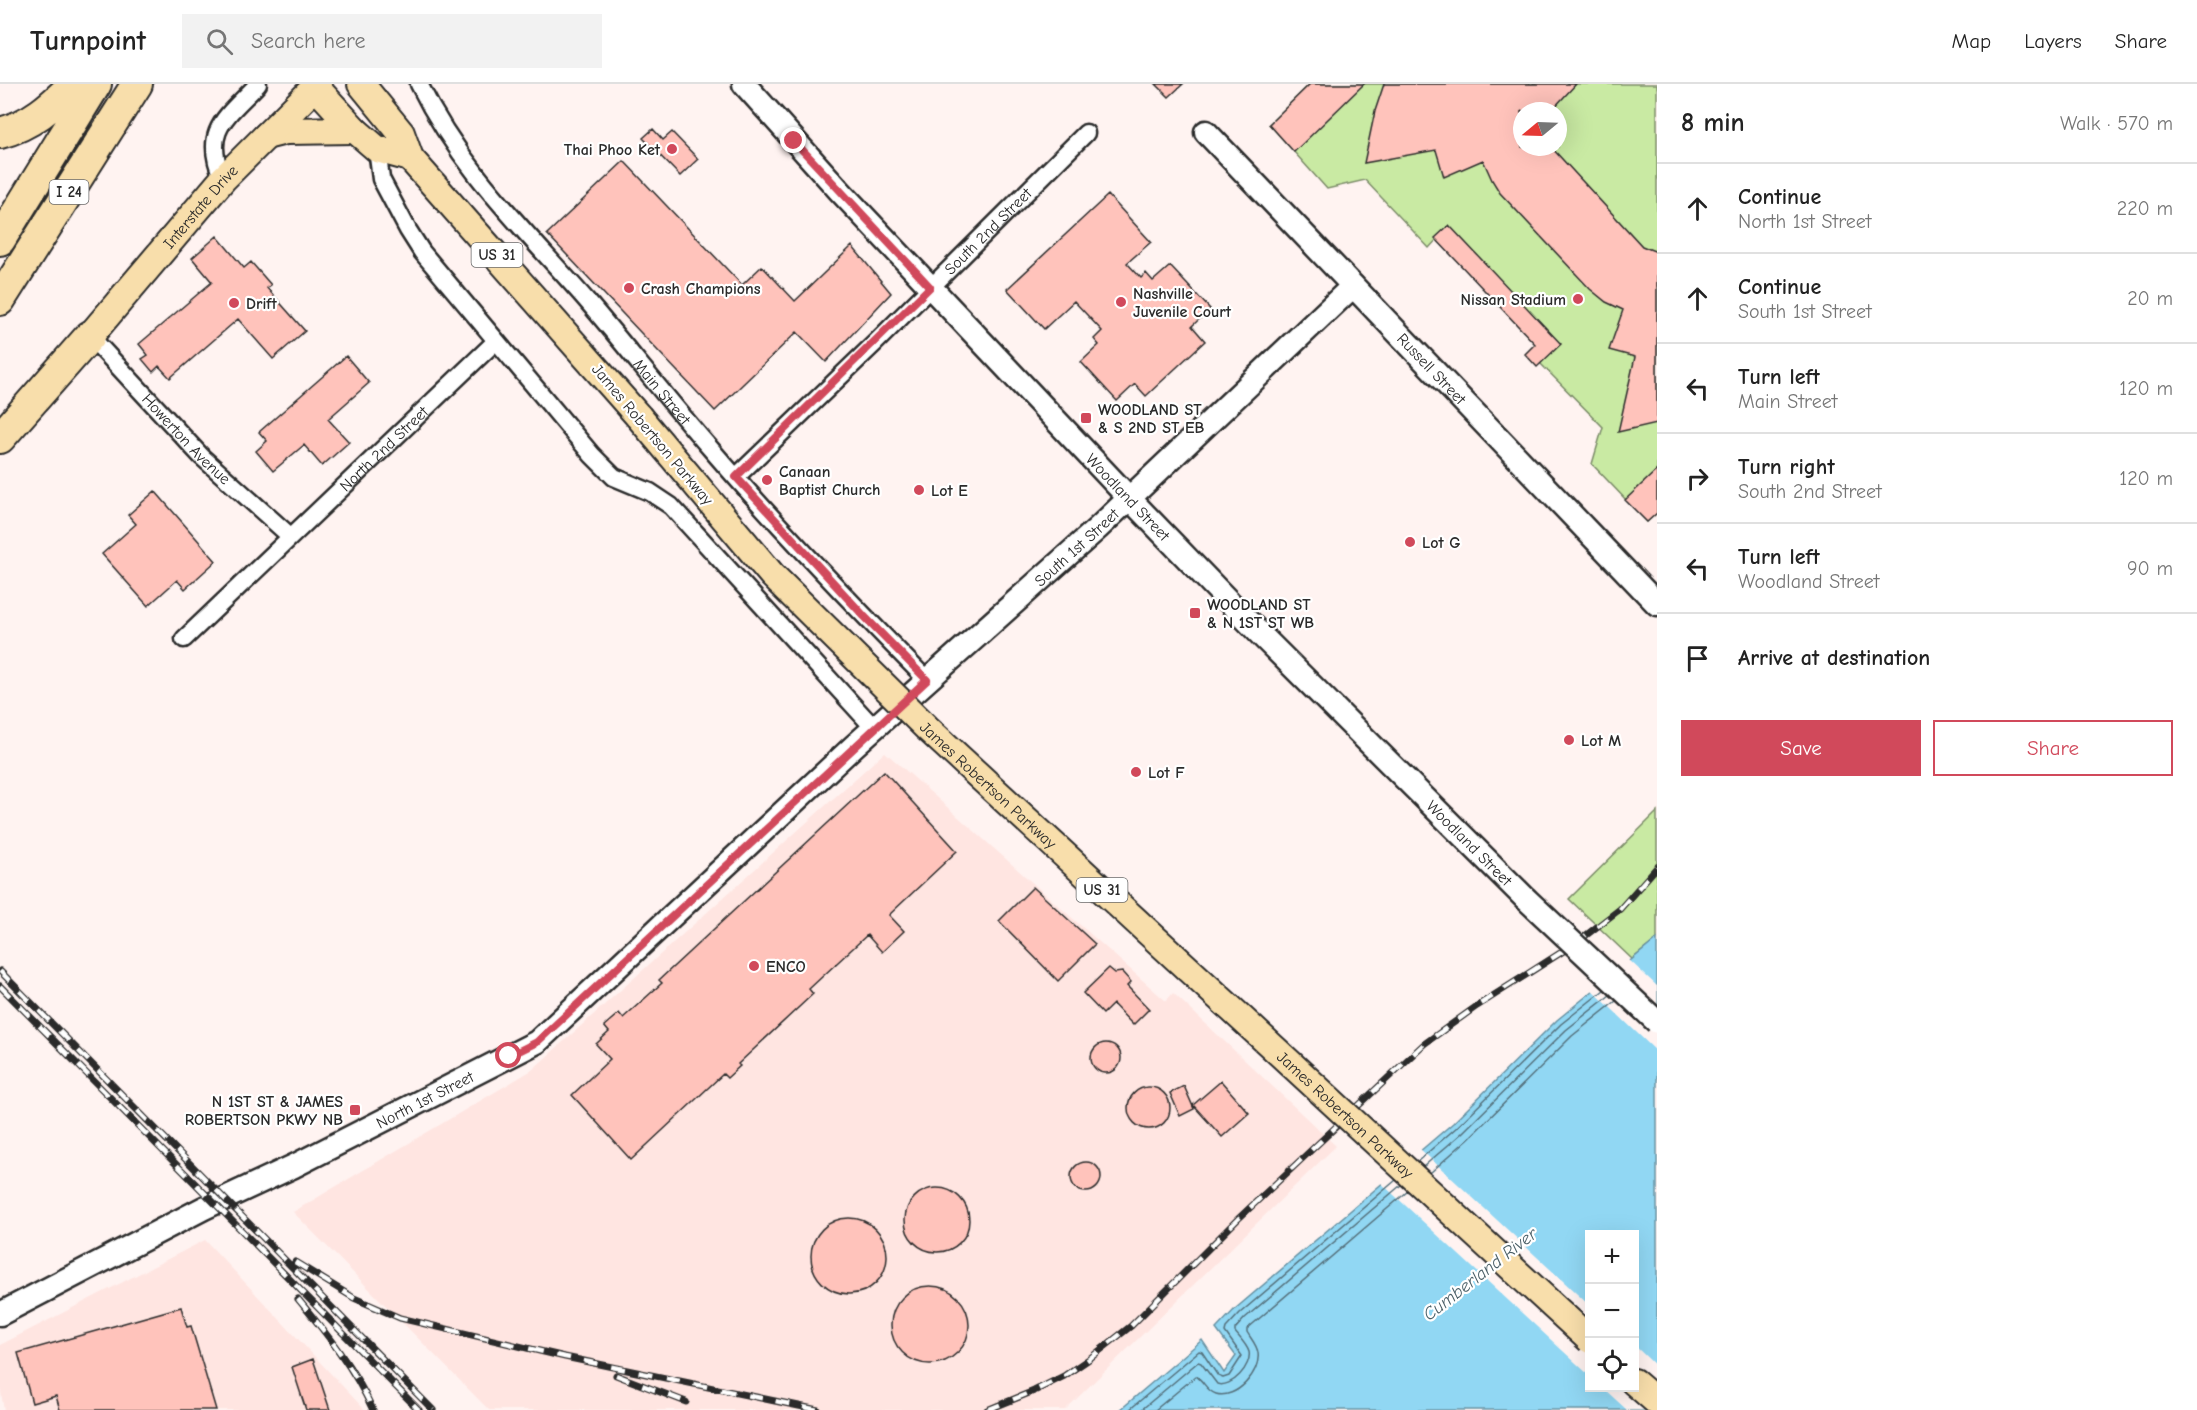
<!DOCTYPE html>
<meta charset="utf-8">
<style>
body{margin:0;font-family:"Comic Neue",sans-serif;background:#f2f2f2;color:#222}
.controls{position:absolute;right:18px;bottom:18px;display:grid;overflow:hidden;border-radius:0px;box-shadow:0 6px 24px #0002}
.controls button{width:54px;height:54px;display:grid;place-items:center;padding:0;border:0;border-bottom:2px solid #e0e0e0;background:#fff;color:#222;font:30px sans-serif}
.compass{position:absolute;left:1513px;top:18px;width:54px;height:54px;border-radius:50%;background:#fff;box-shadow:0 6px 24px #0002;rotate:251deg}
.stop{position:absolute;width:18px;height:18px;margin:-14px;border:4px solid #d1495b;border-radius:50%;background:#fff}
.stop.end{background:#d1495b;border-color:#fff;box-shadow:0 2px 6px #0008}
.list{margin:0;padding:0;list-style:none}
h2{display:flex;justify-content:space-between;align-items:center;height:78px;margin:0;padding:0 24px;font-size:26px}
h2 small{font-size:20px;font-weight:400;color:#767676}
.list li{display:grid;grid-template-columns:39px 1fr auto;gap:18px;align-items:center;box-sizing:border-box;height:90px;padding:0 24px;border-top:2px solid #e0e0e0}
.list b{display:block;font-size:22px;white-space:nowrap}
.list p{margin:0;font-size:20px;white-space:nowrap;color:#767676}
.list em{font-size:20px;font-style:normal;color:#767676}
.actions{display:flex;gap:12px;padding:18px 24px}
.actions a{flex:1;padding:14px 0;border:2px solid #d1495b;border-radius:0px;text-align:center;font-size:21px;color:#d1495b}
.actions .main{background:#d1495b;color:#fff}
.icon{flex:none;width:33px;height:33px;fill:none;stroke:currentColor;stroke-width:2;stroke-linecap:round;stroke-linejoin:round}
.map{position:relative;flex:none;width:1657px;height:1326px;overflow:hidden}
header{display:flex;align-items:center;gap:36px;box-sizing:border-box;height:84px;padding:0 30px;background:#fff;border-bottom:2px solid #e0e0e0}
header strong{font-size:28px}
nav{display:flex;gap:33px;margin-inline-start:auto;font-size:21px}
.search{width:420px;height:54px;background:#f2f2f2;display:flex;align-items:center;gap:15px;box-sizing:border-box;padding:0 21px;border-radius:0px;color:#767676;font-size:22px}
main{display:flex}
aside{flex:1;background:#fff}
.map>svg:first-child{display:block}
</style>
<header>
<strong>Turnpoint</strong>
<div class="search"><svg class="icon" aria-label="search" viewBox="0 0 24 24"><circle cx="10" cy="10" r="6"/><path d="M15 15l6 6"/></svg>Search here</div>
<nav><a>Map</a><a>Layers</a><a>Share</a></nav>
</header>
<main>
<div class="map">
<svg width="1657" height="1326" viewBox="0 0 1657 1326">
<rect width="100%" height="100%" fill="#fff3f1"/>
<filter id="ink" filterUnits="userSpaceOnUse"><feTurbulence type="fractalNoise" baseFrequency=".0167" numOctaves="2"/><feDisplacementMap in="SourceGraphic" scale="12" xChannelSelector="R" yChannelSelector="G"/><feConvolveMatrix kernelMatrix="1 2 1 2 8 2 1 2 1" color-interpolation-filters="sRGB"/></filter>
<g filter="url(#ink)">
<path fill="#ffe5e1" d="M885 668 1166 917 1173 909 1336 1062 1065 1326H489L293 1128 532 986Z
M205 1156 365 1326H4L0 1303V1261Z"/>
<path fill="#c9eaa3" stroke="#7a8a67" stroke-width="1.5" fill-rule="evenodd" d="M1310 0H1657V429L1647 438 1592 380 1603 343 1538 277 1548 267 1439 153 1429 164 1365 96 1327 105 1269 40ZM1522 27H1558V63H1522Z
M1657 728V855L1632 875 1569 815Z"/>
<path fill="#91d7f3" stroke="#6892a3" stroke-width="1.5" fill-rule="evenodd" d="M1657 855V1319L1650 1326H1120L1202 1256 1224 1289 1236 1272 1216 1245 1235 1225 1453 1039 1557 936ZM1590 1150H1634V1304H1590Z"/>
<path fill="#fff3f1" d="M1628 875 1657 902V968L1591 905Z
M1419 1064 1589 1221V1291L1380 1098Z
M1635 1262 1657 1283V1323L1654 1326H1627L1603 1304H1634Z"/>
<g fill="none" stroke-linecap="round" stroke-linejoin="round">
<path stroke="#54707b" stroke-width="1.5" d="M1418 1077 1457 1043 1561 940 1604 906
M1423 1083 1462 1049 1566 946 1610 911
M1430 1089 1468 1055 1572 952 1616 917
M1129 1326 1199 1267 1202 1268 1218 1292 1223 1294 1229 1292 1242 1272 1225 1248 1226 1244 1240 1229 1396 1096
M1141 1326 1198 1278 1201 1279 1217 1300C1232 1305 1252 1281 1249 1268 1247 1261 1240 1254 1235 1248V1245L1245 1234 1401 1101
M1155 1326 1196 1292C1204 1297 1206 1307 1216 1310 1236 1316 1261 1288 1258 1269 1257 1261 1251 1255 1247 1248V1245L1408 1107"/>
</g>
<path fill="#ffc3bb" stroke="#2b2b2b" stroke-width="1.5" d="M1156 0H1183L1169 13Z
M1310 0H1364L1294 68 1269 40Z
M1384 0H1576L1551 27H1522V63H1551L1642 162 1657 168V339L1618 348 1635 273 1609 266 1623 226 1606 218 1590 205 1500 109 1492 96 1483 76 1444 93 1436 66 1364 79 1375 27Z
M653 45 663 56 672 48 698 75 680 92 643 54Z
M624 77 742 201 762 182 795 217 852 162 891 209 826 278 797 248 715 327 547 150Z
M1108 111 1151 158 1127 179 1141 194 1146 189 1153 197 1170 182 1210 225 1192 242 1205 257 1146 312 1135 300 1117 317 1081 278 1099 261 1094 255 1102 247 1074 217 1044 245 1007 205Z
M1449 141 1561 260 1537 283 1525 270 1535 260 1435 154Z
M217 152 244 184 251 178 271 201 267 204 305 247 273 275 238 235 170 294 159 282 153 288 142 275 148 271 139 260 212 198 192 174Z
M346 272 369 299 328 335 349 358 322 382 304 361 273 387 256 367 267 357 259 348Z
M1657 386V429L1647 438 1625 416Z
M155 407 216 477 185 505 177 496 148 522 102 470 136 440 128 431Z
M884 687 957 767 889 831 904 847 882 868 867 851 809 905 813 910 738 980 740 982 727 994 723 990 631 1076 572 1011 610 975 596 960 609 948 604 942 619 929 623 934 662 899 659 896Z
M1033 803 1095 860 1058 897 999 837Z
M1109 884 1115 889 1122 888 1131 898 1127 902 1149 925 1133 941 1113 920 1103 930 1083 909Z
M1091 974a15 15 0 1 1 30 0a15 15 0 1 1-30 0Z
M1221 997 1249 1029 1222 1053 1193 1021Z
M1184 1002 1194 1025 1180 1032 1170 1009Z
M1128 1024a21 21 0 1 1 42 0a21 21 0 1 1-42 0Z
M1071 1093a15 15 0 1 1 30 0a15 15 0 1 1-30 0Z
M905 1136a32 32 0 1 1 64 0a32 32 0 1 1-64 0Z
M811 1172a38 38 0 1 1 76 0a38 38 0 1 1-76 0Z
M891 1241a39 39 0 1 1 78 0a39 39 0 1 1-78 0Z
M181 1223 187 1243 191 1242 216 1326H60L56 1312 32 1319 18 1269Z
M313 1275 330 1326H306L292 1283Z"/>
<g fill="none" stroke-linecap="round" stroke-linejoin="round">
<defs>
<g id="street">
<path id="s1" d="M419 0C461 86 526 147 588 218 629 266 668 316 710 364 779 444 853 521 927 596"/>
<path d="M377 65 381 95 408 146 422 168 592 371 614 393 650 408 671 422 874 644"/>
<path d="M223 95C201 46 227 33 258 0"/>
<path id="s2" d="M90 252 202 373 290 452"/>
<path id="s3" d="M736 393 874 260 1086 49"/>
<path id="s4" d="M184 555 496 257"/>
</g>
<g id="secondary">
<path id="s5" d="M744 0 839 106 1129 414 1263 553 1525 814"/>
<path id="s6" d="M1206 48 1657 520"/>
<path id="s7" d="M0 1230 204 1124 294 1082 537 958 854 662 1098 444 1353 202"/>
</g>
<g id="primary">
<path d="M313 0 355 46 377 65 410 74"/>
<path d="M361 0 401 49 410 74 639 333"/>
<path d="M266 52 286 47 355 46"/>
<path id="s8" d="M90 252 223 95 318 0"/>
<path d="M1634 1298 1657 1318"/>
</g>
<path id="highway" d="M0 49C31 41 52 22 74 0
M0 156 96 0
M0 216 137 0
M0 354 90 252"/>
</defs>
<use href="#street" stroke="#2b2b2b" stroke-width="21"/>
<use href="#secondary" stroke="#2b2b2b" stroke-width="27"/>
<use href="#primary" stroke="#2b2b2b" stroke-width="30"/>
<use href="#highway" stroke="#2b2b2b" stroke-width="34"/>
<use href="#street" stroke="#fff" stroke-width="16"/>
<use href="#secondary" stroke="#fff" stroke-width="22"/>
<use href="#primary" stroke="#f8deab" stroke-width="26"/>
<use href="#highway" stroke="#f8deab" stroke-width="30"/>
<defs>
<path id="rail" d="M0 887 433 1326
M0 902 419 1326
M295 1178 354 1214 400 1234 565 1273 818 1326
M298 1215C327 1250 354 1284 373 1326
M616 1291 686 1318
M987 1326 1034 1307 1064 1292 1089 1275 1131 1242 1238 1135 1424 960 1477 922 1576 859 1620 825 1657 783"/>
</defs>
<use href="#rail" stroke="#2b2b2b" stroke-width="7"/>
<use href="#rail" stroke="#fff" stroke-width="4.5" stroke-dasharray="14" stroke-linecap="butt"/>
<defs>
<path id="secondary-bridge" d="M1525 814 1657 938"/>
<g id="primary-bridge">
<path id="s9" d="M639 333 772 491 927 644 1590 1256"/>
</g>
</defs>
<use href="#secondary-bridge" stroke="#2b2b2b" stroke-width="27" stroke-linecap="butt"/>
<use href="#primary-bridge" stroke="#2b2b2b" stroke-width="30" stroke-linecap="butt"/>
<use href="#secondary-bridge" stroke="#fff" stroke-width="22"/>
<use href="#primary-bridge" stroke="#f8deab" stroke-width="26"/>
</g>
</g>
<g fill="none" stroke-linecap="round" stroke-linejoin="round" filter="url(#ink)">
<path stroke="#d1495b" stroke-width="8" d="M509 972 537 958 927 596 864 532 736 393 930 203 794 57"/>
</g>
<g fill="#d1495b" stroke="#fff" stroke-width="2">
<circle cx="672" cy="65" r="6"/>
<circle cx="629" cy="204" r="6"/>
<circle cx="1578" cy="215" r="6"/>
<circle cx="1121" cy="218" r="6"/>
<circle cx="234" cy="219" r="6"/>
<rect x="1080" y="328" width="12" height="12" rx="3"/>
<circle cx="767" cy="396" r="6"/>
<circle cx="919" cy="406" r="6"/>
<circle cx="1410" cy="458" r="6"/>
<rect x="1189" y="523" width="12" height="12" rx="3"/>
<circle cx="1569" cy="656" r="6"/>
<circle cx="1136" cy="688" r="6"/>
<circle cx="754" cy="882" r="6"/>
<rect x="349" y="1020" width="12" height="12" rx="3"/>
</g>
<g text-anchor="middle" stroke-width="4.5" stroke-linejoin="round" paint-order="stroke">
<g fill="#fff" stroke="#6b6b6b" stroke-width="1.5">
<rect x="49.5" y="96" width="39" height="24" rx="4.5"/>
<rect x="471.5" y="159" width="51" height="24" rx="4.5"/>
<rect x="1076.5" y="794" width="51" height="24" rx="4.5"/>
</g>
<g font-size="15" font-weight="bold" fill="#2b2b2b">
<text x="69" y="113">I 24</text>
<text x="497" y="176">US 31</text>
<text x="1102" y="811">US 31</text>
</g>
<g font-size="16" font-weight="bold" fill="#2b2b2b" stroke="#fff" text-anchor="start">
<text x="660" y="71" text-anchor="end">Thai Phoo Ket</text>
<text x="641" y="210">Crash Champions</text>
<text x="1133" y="215">Nashville<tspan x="1133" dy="18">Juvenile Court</tspan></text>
<text x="1566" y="221" text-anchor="end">Nissan Stadium</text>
<text x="246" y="225">Drift</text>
<text x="1098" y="331">WOODLAND ST<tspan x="1098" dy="18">&amp; S 2ND ST EB</tspan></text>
<text x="779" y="393">Canaan<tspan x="779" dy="18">Baptist Church</tspan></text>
<text x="931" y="412">Lot E</text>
<text x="1422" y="464">Lot G</text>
<text x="1207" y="526">WOODLAND ST<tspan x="1207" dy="18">&amp; N 1ST ST WB</tspan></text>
<text x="1581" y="662">Lot M</text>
<text x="1148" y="694">Lot F</text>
<text x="766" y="888">ENCO</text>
<text x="343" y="1023" text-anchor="end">N 1ST ST &amp; JAMES<tspan x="343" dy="18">ROBERTSON PKWY NB</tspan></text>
</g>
<g font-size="16" fill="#2b2b2b" stroke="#fff">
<text dy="6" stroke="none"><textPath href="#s8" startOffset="170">Interstate Drive</textPath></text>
<text dy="6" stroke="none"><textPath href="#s3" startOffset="352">South 2nd Street</textPath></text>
<text dy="6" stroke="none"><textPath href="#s6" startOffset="327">Russell Street</textPath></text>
<text dy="6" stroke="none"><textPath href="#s1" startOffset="393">Main Street</textPath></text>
<text transform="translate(653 350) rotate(50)" y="6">James Robertson Parkway</text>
<text dy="6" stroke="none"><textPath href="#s2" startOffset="141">Howerton Avenue</textPath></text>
<text dy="6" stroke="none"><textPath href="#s4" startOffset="276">North 2nd Street</textPath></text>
<text dy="6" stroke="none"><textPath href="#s5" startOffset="564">Woodland Street</textPath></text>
<text dy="6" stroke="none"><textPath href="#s7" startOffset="1334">South 1st Street</textPath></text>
<text dy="6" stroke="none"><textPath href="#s9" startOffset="508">James Robertson Parkway</textPath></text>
<text dy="6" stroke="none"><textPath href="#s5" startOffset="1050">Woodland Street</textPath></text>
<text dy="6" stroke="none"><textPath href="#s7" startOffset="476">North 1st Street</textPath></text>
<text dy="6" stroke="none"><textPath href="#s9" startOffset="994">James Robertson Parkway</textPath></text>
</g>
<g font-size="18" font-style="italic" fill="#4a5f67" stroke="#fff">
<text transform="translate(1480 1190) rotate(-38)" y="6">Cumberland River</text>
</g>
</g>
</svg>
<div class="controls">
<button>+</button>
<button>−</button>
<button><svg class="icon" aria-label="locate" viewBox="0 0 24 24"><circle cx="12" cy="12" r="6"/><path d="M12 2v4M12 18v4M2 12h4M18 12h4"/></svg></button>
</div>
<svg class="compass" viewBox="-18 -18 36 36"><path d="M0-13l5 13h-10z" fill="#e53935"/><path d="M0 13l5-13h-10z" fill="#767676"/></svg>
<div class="stop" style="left:509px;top:972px"></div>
<div class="stop end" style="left:794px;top:57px"></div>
</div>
<aside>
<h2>8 min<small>Walk · 570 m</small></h2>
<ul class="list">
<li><svg class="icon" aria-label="ahead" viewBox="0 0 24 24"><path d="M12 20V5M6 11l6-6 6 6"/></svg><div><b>Continue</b><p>North 1st Street</p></div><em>220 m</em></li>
<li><svg class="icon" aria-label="ahead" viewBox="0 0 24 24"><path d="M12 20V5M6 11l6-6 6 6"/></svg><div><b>Continue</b><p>South 1st Street</p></div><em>20 m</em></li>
<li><svg class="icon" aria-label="left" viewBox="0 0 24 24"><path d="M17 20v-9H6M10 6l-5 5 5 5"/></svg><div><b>Turn left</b><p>Main Street</p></div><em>120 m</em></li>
<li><svg class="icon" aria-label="right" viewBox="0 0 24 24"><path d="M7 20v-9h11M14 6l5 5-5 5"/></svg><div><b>Turn right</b><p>South 2nd Street</p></div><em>120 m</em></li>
<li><svg class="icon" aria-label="left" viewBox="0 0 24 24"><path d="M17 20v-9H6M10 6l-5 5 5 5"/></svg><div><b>Turn left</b><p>Woodland Street</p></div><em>90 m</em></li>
<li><svg class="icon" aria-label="arrive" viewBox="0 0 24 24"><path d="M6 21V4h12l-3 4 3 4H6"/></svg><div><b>Arrive at destination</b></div></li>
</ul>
<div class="actions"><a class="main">Save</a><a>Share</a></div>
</aside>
</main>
